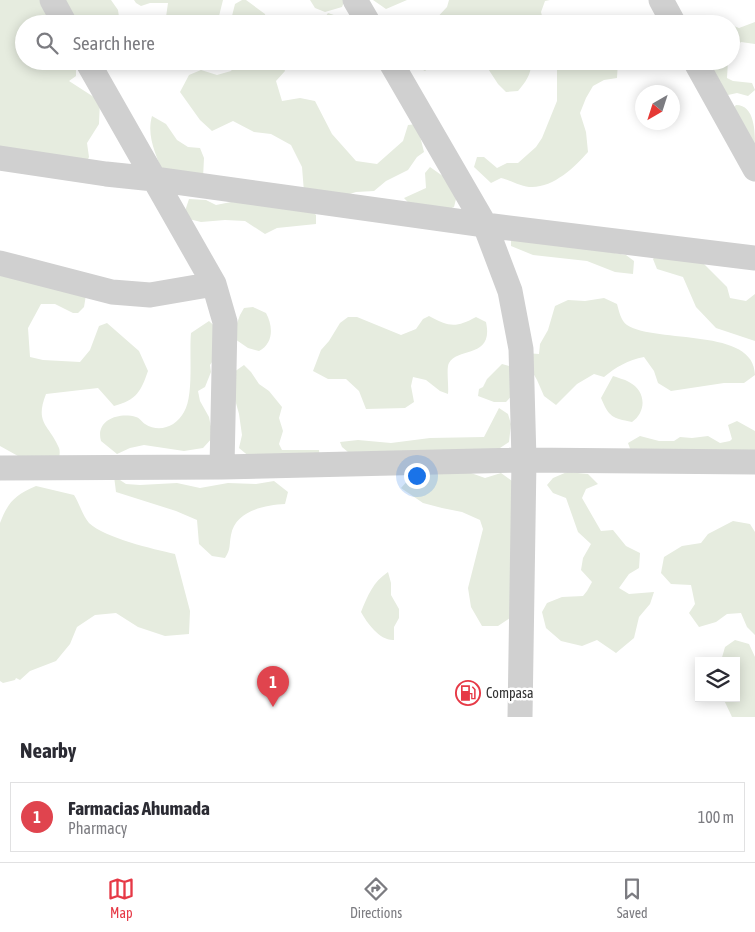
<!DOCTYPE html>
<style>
body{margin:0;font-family:"Asap Condensed",sans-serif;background:#f2f2f3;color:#2b2b33}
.controls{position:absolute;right:15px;bottom:15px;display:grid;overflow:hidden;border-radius:0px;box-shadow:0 2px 12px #0003}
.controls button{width:45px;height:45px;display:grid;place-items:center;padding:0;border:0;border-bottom:1px solid #e1e1e2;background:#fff;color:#2b2b33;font:25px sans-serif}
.compass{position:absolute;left:635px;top:85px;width:45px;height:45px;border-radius:50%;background:#fff;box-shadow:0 2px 12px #0003;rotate:219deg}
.you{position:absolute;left:416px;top:475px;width:18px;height:18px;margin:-12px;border:4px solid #fff;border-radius:50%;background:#1a73e8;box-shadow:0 0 0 8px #1a73e833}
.badge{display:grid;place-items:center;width:32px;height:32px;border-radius:50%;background:#e63946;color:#fff;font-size:16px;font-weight:700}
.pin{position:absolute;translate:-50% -41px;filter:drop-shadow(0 1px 2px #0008)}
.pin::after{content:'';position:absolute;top:26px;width:18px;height:15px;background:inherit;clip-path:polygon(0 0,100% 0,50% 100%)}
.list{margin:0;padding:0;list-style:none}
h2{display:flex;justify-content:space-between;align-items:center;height:65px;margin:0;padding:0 20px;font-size:21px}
h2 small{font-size:16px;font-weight:400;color:#7c7c81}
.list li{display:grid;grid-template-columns:32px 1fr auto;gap:15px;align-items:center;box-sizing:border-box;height:70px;margin:0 10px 10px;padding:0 10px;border:1px solid #e1e1e2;border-radius:0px}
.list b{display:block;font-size:19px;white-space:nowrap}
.list p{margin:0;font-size:16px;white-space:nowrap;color:#7c7c81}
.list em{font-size:16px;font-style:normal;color:#7c7c81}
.icon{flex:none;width:28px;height:28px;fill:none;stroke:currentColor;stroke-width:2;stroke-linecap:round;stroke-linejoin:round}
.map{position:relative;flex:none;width:755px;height:717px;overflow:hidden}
.search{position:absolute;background:#fff;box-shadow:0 2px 12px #0003;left:15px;right:15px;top:15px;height:55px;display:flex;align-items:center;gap:12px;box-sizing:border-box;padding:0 18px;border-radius:28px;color:#7c7c81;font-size:19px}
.sheet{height:145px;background:#fff}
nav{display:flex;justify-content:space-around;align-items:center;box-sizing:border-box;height:70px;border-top:1px solid #e1e1e2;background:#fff;font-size:14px;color:#7c7c81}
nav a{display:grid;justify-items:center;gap:2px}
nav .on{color:#e63946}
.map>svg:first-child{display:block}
</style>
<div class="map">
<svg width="755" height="717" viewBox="0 0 755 717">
<rect width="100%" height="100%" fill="#fff"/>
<path fill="#e6ecdf" d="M0 0H41L54 24H24V61H71L76 69V76L69 81 100 101 99 124 87 143 89 157 82 171 0 147Z
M63 0H111L118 10 120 24H72Z
M134 0H223L219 16 213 24H165L168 3H150L141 6 136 3Z
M242 0H246L265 14 267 24H230L235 4Z
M310 0H345L342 7 325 12 315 8Z
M373 0H407L386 9Z
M449 0H550L545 1 541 12 544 24H431L447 7Z
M328 13 343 18 347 24H320Z
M755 22V44L741 42 731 52V25L739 28Z
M145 61H171L154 70 143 65Z
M238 61H281L285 71 276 81 282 101 300 98 315 101 332 134 356 161 377 164 403 141 408 125 417 124 424 152 417 157 408 170 386 181 374 191 356 192 334 199 304 192 302 167 291 145 271 134 254 132 233 121 212 131 200 120 180 92 189 75 201 70 217 75 231 71Z
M393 61H436L425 71 408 62Z
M483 61H531C532 73 526 82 518 91L506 92 498 84Z
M561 61H618L617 78 604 80 593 86 586 98 580 113 586 132 588 152C575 167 554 187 532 187 522 187 510 180 501 178L491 183 474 167 477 157H484L497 168 507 163H518L536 147 542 138 557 101V65Z
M707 61H728L727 78 733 81 752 83 755 90 748 96 737 93 728 95 719 86Z
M736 105C755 105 755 132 755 147L733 108Z
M152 116 166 124 177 140 188 147 200 148 204 158 203 178 163 175C157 155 146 137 152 116Z
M430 167 447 179 458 191 454 207 442 212 418 213 404 198 426 188 425 173Z
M189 199 206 200 216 205 231 202 307 207 316 215V224L277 228 265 234 245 221 225 220 201 222 189 219 184 214Z
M511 235 626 255 634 261 633 274 615 272 587 261 533 255 511 246Z
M657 254 703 263 727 287 730 298 746 301 755 294V341L716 328 696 307 683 277 657 269 653 259Z
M0 264 86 295 84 307 78 313H73L55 304H41L28 328 30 357 43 360 80 362 90 350 99 326 107 323 139 351 148 371C141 391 137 400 114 406L98 388 46 394C34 424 50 425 59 448 61 453 58 462 58 468L45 471 0 446Z
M604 298 617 304C619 311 621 321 627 325 657 344 755 327 755 375L744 383H724L671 391 658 383 654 371 644 357C628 360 616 367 604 377L594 374 577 384 556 405 544 396 537 380 529 366 526 353 539 354 540 344 548 330 555 306 568 300 585 301Z
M253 307 266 313C273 326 274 343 259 351L248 348 232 337 240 315 244 308Z
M429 316C449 327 456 328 476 317L486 322C494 359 458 347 449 363 446 368 449 386 448 394L440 391 426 380 413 377 411 386 414 402 405 408 366 409 359 391 346 379H328L313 371 321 350 329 341 340 323 348 317H357L401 335 416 329 423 319Z
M209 321 221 332 219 352 210 365 211 372 205 387 198 391 200 401 209 417 213 437 203 448 184 451 144 445 130 448 117 454 101 441C95 420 119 412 136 417 140 418 142 422 145 424 159 433 176 427 184 412 194 396 189 354 191 333Z
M502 364 513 367 517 390 506 402H494L478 396 479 389 483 387 487 379Z
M244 365 251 372 259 384 269 391 282 407 279 418 283 431 279 444 282 450H319L320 462 251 458 239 448 242 435 239 414 231 385 234 372Z
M613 376C618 378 624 379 629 382 646 391 647 411 632 422 612 418 609 417 601 398Z
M499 408 508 414 511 424 509 442 497 450 348 452 342 447 340 442 358 440 391 443 430 438 484 437Z
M737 421 755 431V456L632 454 628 443 640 436 659 441H674L680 437 692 438 708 436 720 443 730 441 732 439 728 425Z
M457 468 485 478 501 473 523 489 513 616 498 626H482L471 607 468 588 483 529 480 520 462 512 442 508 423 503 401 488 410 478Z
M567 472 588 474 598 484 586 489 582 498 601 531 613 530 626 546 640 553 639 568 629 574 619 588 629 594 654 592 650 604 639 617 634 638 616 653 597 640 582 646 561 641 546 628 542 612 547 603 562 597 583 596 587 591 592 582 581 570 583 558 591 544 578 532 566 498 553 493 547 485 553 478Z
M114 476 126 484 140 485 177 483 200 488 228 483 256 484 274 481 288 492 285 504C264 505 235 511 231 535 229 545 231 549 225 558L212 556 199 544 197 520 176 511 116 492Z
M36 486 74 495C79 503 83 516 89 523 105 538 153 549 175 554L190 611 189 634 165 636 138 627 116 613 95 615 77 627 70 644 56 661 30 671 20 680 16 678 15 680 3 683 0 681V523C8 502 15 495 36 486Z
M733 521 750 524 755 532V635L747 627 741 613 727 614 716 622 699 627 689 613 695 604 691 585 671 584 661 573 664 557 682 546 701 543 708 534Z
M388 572 391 583V595L399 609V618L394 627V640C380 641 367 623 361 612 368 595 373 582 388 572Z
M735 640 749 644 755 657V717H732L723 698H736V661H721L725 647Z"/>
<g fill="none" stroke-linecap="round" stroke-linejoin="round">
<path stroke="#d0d0d0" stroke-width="25" d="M52 0 65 24
M355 0 369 24
M661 0 674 24
M87 61 214 284 225 322 222 467
M390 61 485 225 510 291 521 349 524 460 520 717
M695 61 755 169
M0 158 106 174 154 179 485 225 755 258
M0 263 112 292 150 295 214 284
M0 468 222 467 524 460 755 462"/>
</g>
<defs>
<symbol id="fuel-ring" viewBox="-11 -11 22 22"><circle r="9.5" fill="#fff" stroke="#e63946" stroke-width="1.5"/><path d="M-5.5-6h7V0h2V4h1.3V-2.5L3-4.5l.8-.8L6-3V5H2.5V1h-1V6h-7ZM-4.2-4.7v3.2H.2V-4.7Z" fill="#e63946"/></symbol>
</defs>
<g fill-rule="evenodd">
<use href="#fuel-ring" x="454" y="679" width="28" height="28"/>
</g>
<g text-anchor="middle" stroke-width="5" stroke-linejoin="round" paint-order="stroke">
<g font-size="14" fill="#333" stroke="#fff" text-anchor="start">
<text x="486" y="698">Compasa</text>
</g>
</g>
</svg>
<div class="controls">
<button><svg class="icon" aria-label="layers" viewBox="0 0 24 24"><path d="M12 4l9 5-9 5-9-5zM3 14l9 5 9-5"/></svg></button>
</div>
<svg class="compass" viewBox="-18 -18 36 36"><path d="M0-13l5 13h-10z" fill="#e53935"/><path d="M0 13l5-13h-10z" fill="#7c7c81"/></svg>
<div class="you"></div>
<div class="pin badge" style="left:273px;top:707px;background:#e0444e">1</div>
<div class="search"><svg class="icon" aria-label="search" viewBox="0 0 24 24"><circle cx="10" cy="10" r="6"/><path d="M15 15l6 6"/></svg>Search here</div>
</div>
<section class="sheet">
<h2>Nearby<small></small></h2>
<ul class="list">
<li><span class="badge" style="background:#e0444e">1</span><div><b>Farmacias Ahumada</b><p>Pharmacy</p></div><em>100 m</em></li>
</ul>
</section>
<nav>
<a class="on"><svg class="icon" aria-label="map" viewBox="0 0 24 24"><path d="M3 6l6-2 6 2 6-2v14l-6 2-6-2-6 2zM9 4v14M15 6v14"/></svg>Map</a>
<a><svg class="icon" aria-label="directions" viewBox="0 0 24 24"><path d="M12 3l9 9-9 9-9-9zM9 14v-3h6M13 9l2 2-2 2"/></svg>Directions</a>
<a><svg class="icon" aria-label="saved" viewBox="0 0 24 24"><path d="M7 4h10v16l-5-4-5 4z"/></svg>Saved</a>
</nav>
